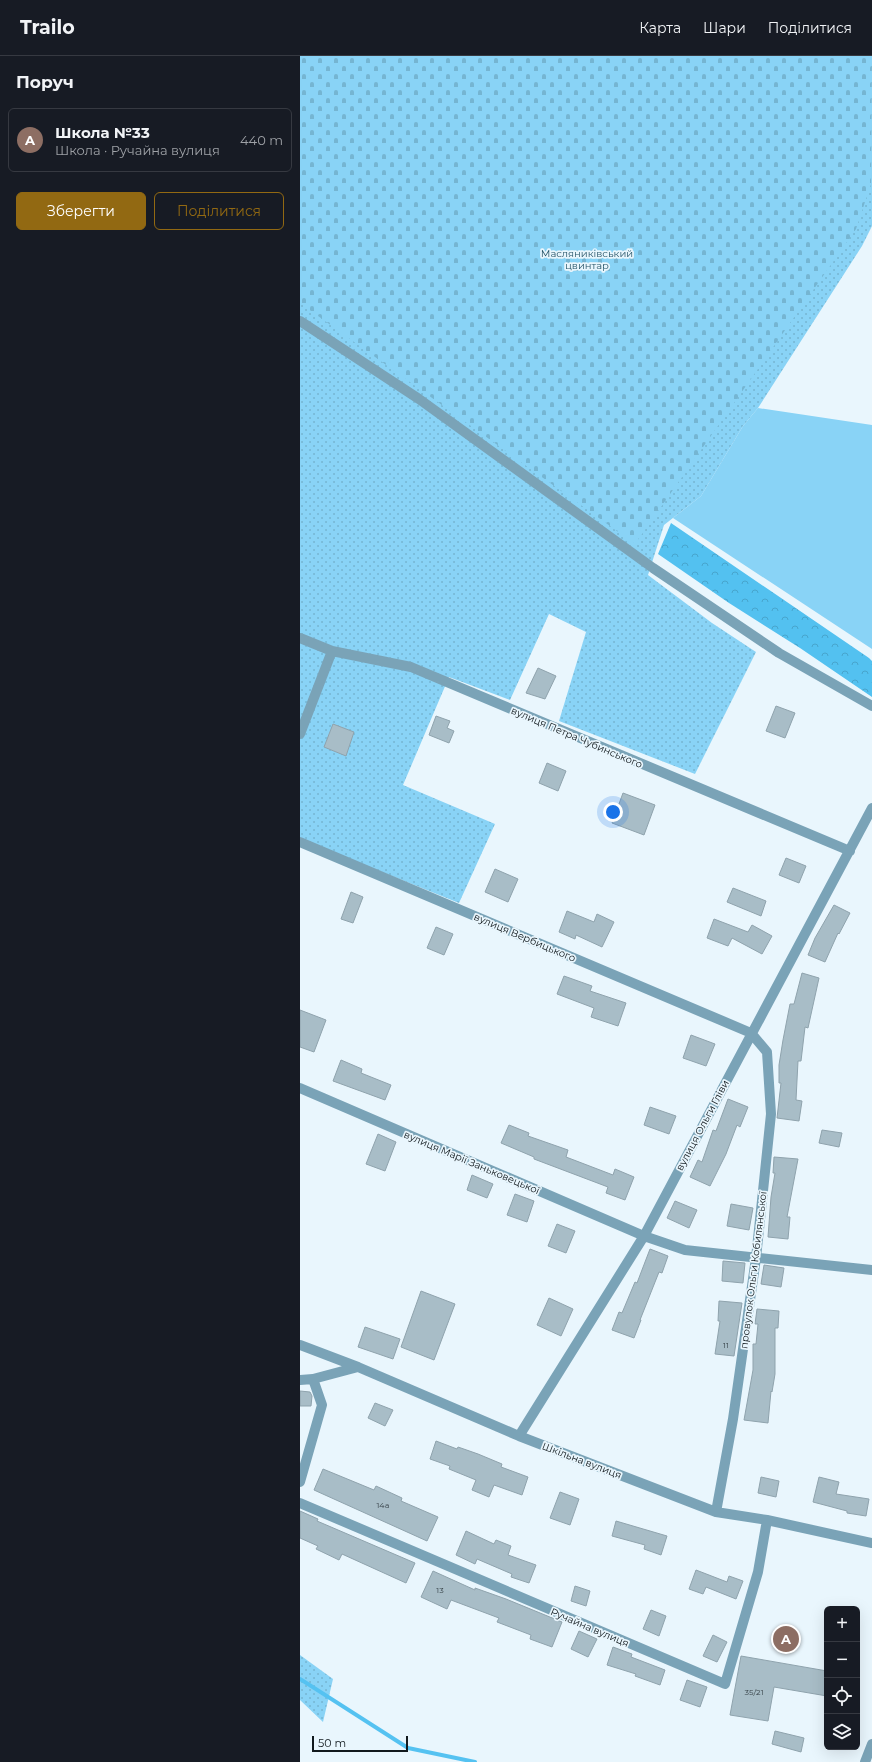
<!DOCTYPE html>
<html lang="uk">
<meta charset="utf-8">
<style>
body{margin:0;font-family:Montserrat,sans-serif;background:#242831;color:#f1f3f6}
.controls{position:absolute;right:12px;bottom:12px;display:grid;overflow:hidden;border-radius:6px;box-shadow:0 4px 16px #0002}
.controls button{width:36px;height:36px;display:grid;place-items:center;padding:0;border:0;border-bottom:1px solid #363941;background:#171b24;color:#f1f3f6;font:20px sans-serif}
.scale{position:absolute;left:12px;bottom:10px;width:96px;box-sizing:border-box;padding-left:4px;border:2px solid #11191d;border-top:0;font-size:11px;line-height:14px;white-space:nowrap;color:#11191d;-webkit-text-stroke:3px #e9f6fd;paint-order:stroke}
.you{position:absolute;left:313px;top:756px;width:14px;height:14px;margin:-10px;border:3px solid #fff;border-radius:50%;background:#1a73e8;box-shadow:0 0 0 6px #1a73e833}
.badge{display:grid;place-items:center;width:26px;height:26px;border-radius:50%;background:#926912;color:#fff;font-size:13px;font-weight:700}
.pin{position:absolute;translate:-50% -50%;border:2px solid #fff;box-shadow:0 1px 4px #0006}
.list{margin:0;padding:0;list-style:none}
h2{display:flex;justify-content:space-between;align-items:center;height:52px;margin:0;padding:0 16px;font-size:17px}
h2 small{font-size:13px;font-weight:400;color:#9ea1a6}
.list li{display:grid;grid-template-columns:26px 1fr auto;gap:12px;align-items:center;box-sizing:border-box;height:64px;margin:0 8px 8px;padding:0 8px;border:1px solid #363941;border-radius:6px}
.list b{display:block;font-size:15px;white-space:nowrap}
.list p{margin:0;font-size:13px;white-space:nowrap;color:#9ea1a6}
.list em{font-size:13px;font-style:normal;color:#9ea1a6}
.actions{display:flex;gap:8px;padding:12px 16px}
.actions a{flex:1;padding:9px 0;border:1px solid #926912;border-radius:6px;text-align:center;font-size:14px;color:#926912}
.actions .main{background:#926912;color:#fff}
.icon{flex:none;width:22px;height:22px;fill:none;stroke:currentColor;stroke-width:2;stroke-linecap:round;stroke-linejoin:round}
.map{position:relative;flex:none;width:572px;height:1706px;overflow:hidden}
header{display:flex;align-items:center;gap:24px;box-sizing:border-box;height:56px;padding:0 20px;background:#171b24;border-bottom:1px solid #363941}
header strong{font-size:19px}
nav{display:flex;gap:22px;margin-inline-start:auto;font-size:14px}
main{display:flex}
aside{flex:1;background:#171b24}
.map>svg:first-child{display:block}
</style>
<header>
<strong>Trailo</strong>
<nav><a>Карта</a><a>Шари</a><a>Поділитися</a></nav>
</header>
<main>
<aside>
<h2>Поруч<small></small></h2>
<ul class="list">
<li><span class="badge" style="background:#8d6e63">A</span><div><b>Школа №33</b><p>Школа · Ручайна вулиця</p></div><em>440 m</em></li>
</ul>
<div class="actions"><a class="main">Зберегти</a><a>Поділитися</a></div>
</aside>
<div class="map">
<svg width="572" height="1706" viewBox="0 0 572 1706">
<defs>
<pattern id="grass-dots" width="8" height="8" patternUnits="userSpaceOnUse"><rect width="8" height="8" fill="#89d3f6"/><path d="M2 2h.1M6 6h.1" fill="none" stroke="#75b5d2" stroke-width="1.8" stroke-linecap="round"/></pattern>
<pattern id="forest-crowns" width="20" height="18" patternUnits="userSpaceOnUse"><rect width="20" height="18" fill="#53c1f0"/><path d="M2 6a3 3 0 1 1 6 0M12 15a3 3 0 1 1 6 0" fill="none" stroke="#47a5cd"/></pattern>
<pattern id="cemetery-stones" width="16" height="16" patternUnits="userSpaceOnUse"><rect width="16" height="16" fill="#89d3f6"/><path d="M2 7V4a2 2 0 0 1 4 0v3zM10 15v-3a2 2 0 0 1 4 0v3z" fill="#75b5d2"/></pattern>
</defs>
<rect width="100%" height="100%" fill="#e9f6fd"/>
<path fill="url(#grass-dots)" d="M0 0H572V170L562 190 458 352 443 370 401 440 364 469 348 519 412 567 456 596 395 718 259 665 286 576 249 558 210 644 149 621 103 729 195 768 159 847 0 783Z
M0 1599 33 1623 23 1666 0 1644Z"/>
<path fill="url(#forest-crowns)" d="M371 467 569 602 572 605V641L500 592 429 547 358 498Z"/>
<path fill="url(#cemetery-stones)" d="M0 0H572L571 128 556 173 335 488 0 247Z"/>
<path fill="#89d3f6" d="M458 352 572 369V593L373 462 401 440 443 370Z"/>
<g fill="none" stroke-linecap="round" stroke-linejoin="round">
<path stroke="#55c2f1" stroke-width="4" d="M0 1623 108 1692 175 1706"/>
</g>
<path fill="#a8bdc7" stroke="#8fa3ad" d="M238 612 256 620 245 643 226 637Z
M476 650 495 657 485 682 466 675Z
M136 660 150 665 147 672 154 675 149 687 129 679Z
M33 668 54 676 46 700 24 691Z
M247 707 266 715 258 735 239 727Z
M323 737 355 749 344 779 312 767Z
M486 802 506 810 499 827 479 819Z
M195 813 218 823 208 846 185 836Z
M433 832 466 845 461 860 427 846Z
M51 836 63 841 53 867 41 863Z
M534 849 550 857 539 878 538 877 525 906 508 899 515 882Z
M267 855 294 866 297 858 314 866 302 891 276 879 275 883 259 876Z
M414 863 448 876 452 869 472 880 462 898 432 882 428 890 407 882Z
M136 871 153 878 144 899 127 892Z
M502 917 519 922 508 972 505 971 501 1005H498L496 1044 502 1045 499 1065 477 1062 481 1027H479V1009L483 984 490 948H494Z
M264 920 292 930 290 935 326 947 318 970 291 961 294 952 257 938Z
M0 954 26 964 14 996 0 991Z
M391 979 415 988 406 1010 383 1002Z
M41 1004 62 1013 61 1017 91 1029 85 1044 33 1025Z
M428 1043 448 1051 440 1071 437 1069 426 1098 410 1130 390 1121 398 1104 402 1106 413 1074 416 1075Z
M350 1051 376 1060 369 1078 344 1069Z
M209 1069 229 1077 228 1080 268 1094 266 1101 313 1119 315 1113 334 1121 325 1144 306 1137 308 1131 234 1103V1101L201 1087Z
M522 1074 542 1077 539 1091 519 1087Z
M78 1078 96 1086 85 1115 66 1108Z
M474 1101 498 1103 487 1161H490L488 1183 468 1181 471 1141 475 1117H473Z
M172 1119 193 1128 187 1142 167 1134Z
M215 1138 234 1145 227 1166 207 1159Z
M375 1145 397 1154 389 1172 367 1162Z
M431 1148 453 1152 449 1174 427 1170Z
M257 1168 275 1175 266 1197 248 1190Z
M350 1193 368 1200 362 1217 359 1216 340 1264H341L334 1282 312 1274 319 1256 322 1257 335 1226 337 1227Z
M423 1205 445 1207 443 1227 422 1225Z
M464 1209 484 1212 481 1231 461 1228Z
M121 1235 155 1248 134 1304 101 1291Z
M249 1242 273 1253 261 1280 237 1269Z
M419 1245 442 1247 434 1300 415 1298 420 1265H418Z
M457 1253 479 1255 478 1272H475V1318L472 1336 471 1335 468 1367 444 1364 453 1314V1288H456L458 1268H455Z
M65 1271 100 1283 93 1303 58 1291Z
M0 1335 10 1336 12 1340 11 1350H0Z
M75 1347 93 1354 85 1370 68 1362Z
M136 1385 157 1393 158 1391 178 1398 202 1408 201 1411 228 1421 222 1439 194 1429 189 1441 172 1434 176 1424 149 1413 150 1410 130 1403Z
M23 1413 74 1434 76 1430 102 1442 101 1445 138 1461 127 1485 14 1434Z
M461 1421 479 1425 476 1441 458 1437Z
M519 1421 539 1426 536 1438 569 1443 566 1460 547 1457V1455L513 1446Z
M260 1436 279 1443 270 1469 250 1462Z
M0 1455 18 1463 17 1465 115 1507 106 1527 42 1498 39 1504 16 1493 18 1490 0 1482Z
M316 1465 367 1480 361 1499 344 1493 345 1489 312 1480Z
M166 1475 194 1488 196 1484 211 1490 208 1499 236 1509 229 1527 211 1521 212 1518 177 1503 175 1508 156 1499Z
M396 1514 427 1526 429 1520 443 1525 436 1543 406 1531 403 1538 389 1533Z
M133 1515 175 1534V1532L206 1543 262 1566 252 1591 230 1583 231 1579 197 1566 199 1562 151 1544 147 1553 121 1541Z
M275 1530 290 1535 286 1550 271 1545Z
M351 1554 366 1560 359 1580 343 1573Z
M279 1575 297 1583 288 1601 271 1593Z
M413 1579 427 1586 417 1606 403 1600Z
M313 1591 332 1598 331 1601 365 1614 360 1629 335 1620 336 1618 307 1609Z
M441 1600 527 1615V1640L474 1631 468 1665 430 1659Z
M387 1624 407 1631 400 1651 380 1644Z
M475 1675 504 1682 501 1696 472 1688Z"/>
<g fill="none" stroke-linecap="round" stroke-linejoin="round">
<path stroke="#7aa3b7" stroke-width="10" d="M0 265 119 343 353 512 479 597 572 650
M0 582 32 595 111 611 550 795
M0 678 32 595
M0 786 451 977 467 996 471 1058 456 1202 433 1363 416 1456
M0 1032 344 1180 385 1194 572 1214
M0 1289 58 1311
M0 1324 13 1323 58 1311 219 1380 416 1456 467 1464 572 1487
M219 1380 344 1180 572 752
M0 1426 22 1349 13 1323
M0 1447 425 1628 458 1516 467 1464
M565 1706 572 1688"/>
</g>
<g text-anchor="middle" stroke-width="3.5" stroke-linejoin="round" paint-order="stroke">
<g font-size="8" fill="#374248">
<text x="426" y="1292">11</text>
<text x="83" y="1452">14а</text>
<text x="140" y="1537">13</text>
<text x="454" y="1639">35/21</text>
</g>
<g font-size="10" fill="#275569" stroke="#e9f6fd">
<text x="287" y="201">Масляниківський<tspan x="287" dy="12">цвинтар</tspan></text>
</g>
<g font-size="10" fill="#11191d" stroke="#e9f6fd">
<text transform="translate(277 681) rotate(23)" y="4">вулиця Петра Чубинського</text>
<text transform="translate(225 881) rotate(23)" y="4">вулиця Вербицького</text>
<text transform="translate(402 1069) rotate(-62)" y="4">вулиця Ольги Гліви</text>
<text transform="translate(172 1106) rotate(23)" y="4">вулиця Марії Заньковецької</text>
<text transform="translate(453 1214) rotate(-83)" y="4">провулок Ольги Кобилянської</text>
<text transform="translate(282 1404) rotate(21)" y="4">Шкільна вулиця</text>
<text transform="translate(290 1571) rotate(23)" y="4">Ручайна вулиця</text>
</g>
</g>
</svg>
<div class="controls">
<button>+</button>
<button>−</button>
<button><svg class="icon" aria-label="locate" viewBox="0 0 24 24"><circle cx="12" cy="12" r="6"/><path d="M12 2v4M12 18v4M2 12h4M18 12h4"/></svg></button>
<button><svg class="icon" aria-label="layers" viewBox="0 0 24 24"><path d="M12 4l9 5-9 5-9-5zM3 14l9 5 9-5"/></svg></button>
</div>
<div class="scale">50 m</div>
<div class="you"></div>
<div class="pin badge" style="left:486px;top:1583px;background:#8d6e63">A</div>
</div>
</main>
